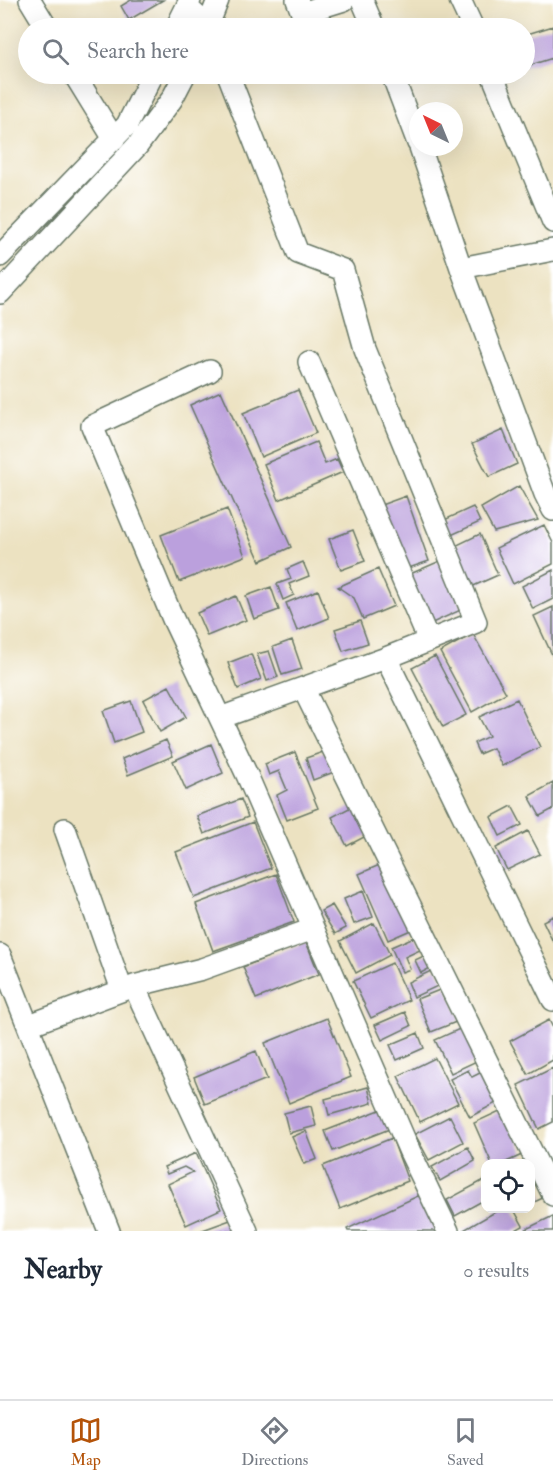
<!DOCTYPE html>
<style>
body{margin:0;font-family:"IM FELL Double Pica",serif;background:#f2f2f3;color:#1f2937}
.controls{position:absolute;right:18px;bottom:18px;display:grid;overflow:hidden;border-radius:12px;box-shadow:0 6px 24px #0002}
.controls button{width:54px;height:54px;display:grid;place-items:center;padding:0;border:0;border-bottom:2px solid #e0e1e3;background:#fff;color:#1f2937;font:30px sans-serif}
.compass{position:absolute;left:409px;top:102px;width:54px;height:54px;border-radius:50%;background:#fff;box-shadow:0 6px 24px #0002;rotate:317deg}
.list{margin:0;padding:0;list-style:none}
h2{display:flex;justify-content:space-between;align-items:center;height:78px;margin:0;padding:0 24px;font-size:26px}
h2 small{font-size:20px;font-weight:400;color:#747a83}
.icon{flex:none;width:33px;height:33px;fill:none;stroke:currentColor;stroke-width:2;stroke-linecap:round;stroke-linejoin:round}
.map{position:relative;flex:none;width:553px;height:1231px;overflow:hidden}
.search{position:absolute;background:#fff;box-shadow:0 6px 24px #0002;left:18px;right:18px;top:18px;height:66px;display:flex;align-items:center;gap:15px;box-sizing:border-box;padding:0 21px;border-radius:33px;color:#747a83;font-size:22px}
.sheet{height:168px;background:#fff}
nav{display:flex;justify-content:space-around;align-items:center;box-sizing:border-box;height:84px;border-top:2px solid #e0e1e3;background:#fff;font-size:16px;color:#747a83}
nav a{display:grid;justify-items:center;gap:3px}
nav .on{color:#b45309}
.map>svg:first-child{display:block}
</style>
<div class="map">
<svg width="553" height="1231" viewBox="0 0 553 1231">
<rect width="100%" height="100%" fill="#fff"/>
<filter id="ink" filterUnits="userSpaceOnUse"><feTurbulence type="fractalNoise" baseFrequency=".0167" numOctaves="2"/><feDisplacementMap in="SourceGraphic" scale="12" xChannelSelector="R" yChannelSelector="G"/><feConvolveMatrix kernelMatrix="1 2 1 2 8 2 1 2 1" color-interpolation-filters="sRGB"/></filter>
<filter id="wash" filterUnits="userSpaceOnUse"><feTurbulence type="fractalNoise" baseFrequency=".008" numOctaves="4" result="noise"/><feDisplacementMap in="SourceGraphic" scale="24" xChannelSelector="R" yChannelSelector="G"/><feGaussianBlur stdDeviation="1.35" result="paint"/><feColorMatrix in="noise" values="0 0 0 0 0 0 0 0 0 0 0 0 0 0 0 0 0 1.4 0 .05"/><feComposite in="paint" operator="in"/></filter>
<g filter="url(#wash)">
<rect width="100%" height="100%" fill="#ece2c1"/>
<g id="blocks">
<path fill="#bba0dd" d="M131 0H163L129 20 121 6Z
M553 26V58L524 67V35Z
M298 390 316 433 261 457 243 413Z
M221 391 291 547 260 561 190 405Z
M503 430 517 464 489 477 472 444Z
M316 442 325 464 337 459 343 472 279 500 264 464Z
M519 486 538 520 494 532 481 508Z
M406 496 429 561 403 570 381 505Z
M473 507 480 522 449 536 442 521Z
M227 509 245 556 179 582 161 535Z
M544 525 553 543V564L513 584 496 548Z
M353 530 365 561 341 570 329 539Z
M480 534 498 575 469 588 451 548Z
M440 561 463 609 430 624 408 575Z
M303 562 309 576 289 584 294 595 283 600 277 584 291 579 287 569Z
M378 569 394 606 363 619 354 598 338 587Z
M553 570V599L533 609 522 586Z
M271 587 279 610 254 619 246 596Z
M318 590 329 618 297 631 286 603Z
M236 596 246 620 207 636 197 613Z
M553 607V657L534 616Z
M360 621 368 643 343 651 335 629Z
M473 634 506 693 472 712 440 652Z
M292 640 302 669 282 675 273 647Z
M269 651 278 677 267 681 257 654Z
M251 654 261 679 238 689 228 663Z
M435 656 466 715 443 727 412 668Z
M169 686 186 717 160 732 143 700Z
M517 699 540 747 502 766 493 748 479 754 474 743 489 736 479 717Z
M131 701 142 732 114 743 103 711Z
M166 740 173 756 128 775 122 759Z
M211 744 223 773 186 790 173 761Z
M326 751 334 772 313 780 306 758Z
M295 752 318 808 287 820 277 795 287 790 279 771 269 775 265 764Z
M553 783V809L540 816 529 796Z
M241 799 248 817 204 834 197 816Z
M355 805 370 834 347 846 332 817Z
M512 806 522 825 500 836 491 817Z
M253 822 271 868 194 898 176 852Z
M528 831 540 854 507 870 496 848Z
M384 863 413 929 388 940 359 874Z
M276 874 294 922 213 951 196 904Z
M363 891 373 917 354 924 344 899Z
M332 905 346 928 335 934 321 911Z
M553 916V942L543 921Z
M374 923 390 955 356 973 340 941Z
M414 937 420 950 405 957 410 969 402 972 391 947Z
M306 942 319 974 256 999 243 967Z
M428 954 434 966 421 973 415 960Z
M392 963 409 1000 371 1018 353 981Z
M437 968 444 983 414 997 408 982Z
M447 987 461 1020 431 1032 417 999Z
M405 1012 411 1026 382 1040 375 1025Z
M327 1018 351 1077 289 1103 265 1043Z
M549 1020 553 1028V1060L528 1074 510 1041Z
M464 1027 479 1060 451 1073 435 1040Z
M418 1033 424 1048 397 1060 390 1045Z
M256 1051 267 1079 205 1104 194 1077Z
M435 1058 458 1103 420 1122 398 1076Z
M553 1068V1122L539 1129 518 1085Z
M468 1070 472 1077 482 1072 498 1102 470 1117 450 1079Z
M368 1087 372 1103 329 1115 325 1099Z
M311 1106 316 1126 289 1133 284 1113Z
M385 1108 392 1128 333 1151 325 1131Z
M504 1109 524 1154 502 1164H492L474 1123Z
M450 1116 463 1142 429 1160 415 1134Z
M306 1131 317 1159 304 1164 292 1137Z
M392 1138 408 1181 340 1209 323 1166Z
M468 1147 475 1161 440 1181 432 1167Z
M196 1153 221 1209 186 1225 168 1184 193 1172 184 1167 167 1174 164 1167Z
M530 1173 543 1198 530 1204Z
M486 1179V1199L455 1216 447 1200Z
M420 1195 436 1231H348L347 1229Z
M502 1208H513L523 1226 514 1231H462Z
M553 1216V1231H527L526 1229Z
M233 1219 237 1231H200Z"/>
</g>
</g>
<g filter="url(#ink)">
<use href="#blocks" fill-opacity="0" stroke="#677765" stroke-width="1.5"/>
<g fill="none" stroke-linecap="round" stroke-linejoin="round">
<defs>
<path id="street" d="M30 0 47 28
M297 0 302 13 344 0
M362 0 374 28
M460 0 473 28
M187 7 210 28
M176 28 190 0
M207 28 218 0
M74 74 114 139
M228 74 298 253 343 270 365 349 476 622 386 658 553 1000
M392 74 418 143
M492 74 553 222
M420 147 461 268
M553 250 461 268 545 494 553 510
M0 256 127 125 153 74
M0 293 138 145 172 99 185 74
M309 362 429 641
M210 371 92 426 173 619 247 775 410 1152 448 1231
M303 688 553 1195
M220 718 386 658
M65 829 122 990
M0 955 109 1231
M134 986 202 969 313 929
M29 1025 134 986 247 1231"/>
</defs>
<use href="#street" stroke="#677765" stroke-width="24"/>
<use href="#street" stroke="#fff" stroke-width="21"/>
</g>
</g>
</svg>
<div class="controls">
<button><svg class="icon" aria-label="locate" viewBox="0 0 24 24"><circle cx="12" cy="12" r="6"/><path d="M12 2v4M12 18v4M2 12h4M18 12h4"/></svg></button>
</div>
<svg class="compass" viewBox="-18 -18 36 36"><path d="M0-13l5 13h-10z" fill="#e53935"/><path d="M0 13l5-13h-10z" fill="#747a83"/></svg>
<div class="search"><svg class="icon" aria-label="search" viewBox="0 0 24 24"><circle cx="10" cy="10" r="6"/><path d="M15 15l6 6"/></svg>Search here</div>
</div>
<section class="sheet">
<h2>Nearby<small>0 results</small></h2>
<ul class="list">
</ul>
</section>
<nav>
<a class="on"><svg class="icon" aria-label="map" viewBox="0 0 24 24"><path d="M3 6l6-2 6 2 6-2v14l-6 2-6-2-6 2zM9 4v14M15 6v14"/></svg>Map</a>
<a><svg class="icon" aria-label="directions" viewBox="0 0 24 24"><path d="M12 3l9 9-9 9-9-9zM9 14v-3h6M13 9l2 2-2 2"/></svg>Directions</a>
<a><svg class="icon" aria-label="saved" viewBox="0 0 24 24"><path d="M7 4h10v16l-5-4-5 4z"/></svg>Saved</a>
</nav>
